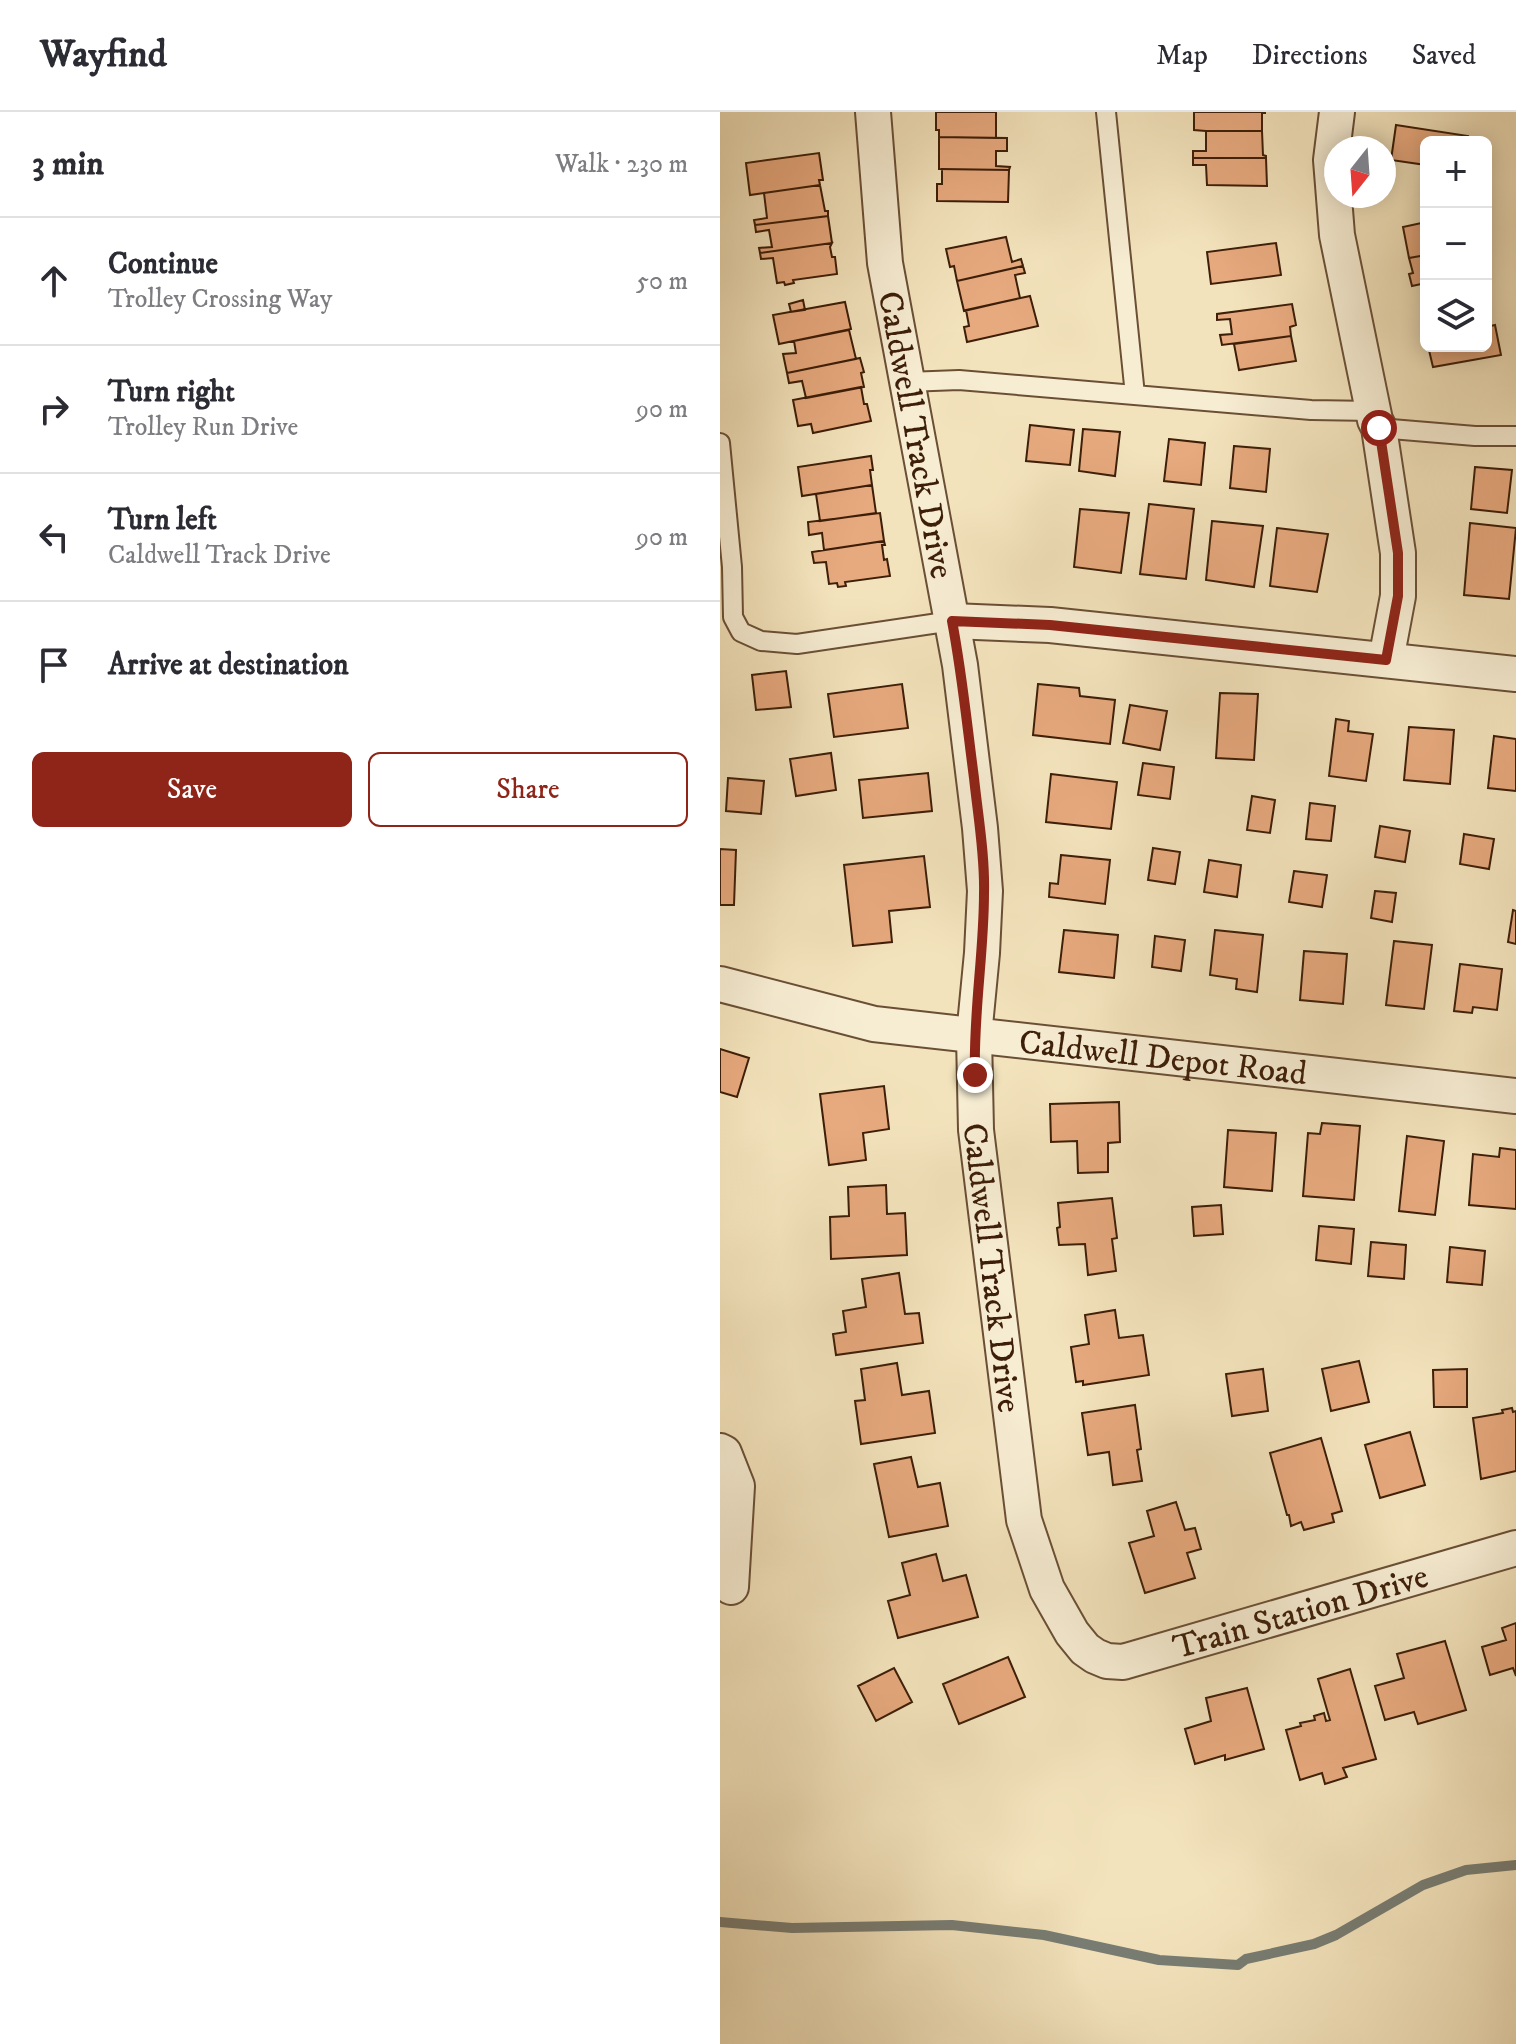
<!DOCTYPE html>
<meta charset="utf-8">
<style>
body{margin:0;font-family:"IM FELL DW Pica",serif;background:#f7f7f7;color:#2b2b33}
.controls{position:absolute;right:24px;top:24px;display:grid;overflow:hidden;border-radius:12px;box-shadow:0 4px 20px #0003}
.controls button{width:72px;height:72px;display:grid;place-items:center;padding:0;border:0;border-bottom:2px solid #e1e1e2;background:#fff;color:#2b2b33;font:40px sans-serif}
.compass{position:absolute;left:604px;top:24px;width:72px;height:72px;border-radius:50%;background:#fff;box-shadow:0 4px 20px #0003;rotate:197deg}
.stop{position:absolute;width:24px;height:24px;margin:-18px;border:6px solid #8f2418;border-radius:50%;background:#fff}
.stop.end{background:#8f2418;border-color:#fff;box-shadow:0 2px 8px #0008}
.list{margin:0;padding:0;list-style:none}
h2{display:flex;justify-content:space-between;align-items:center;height:104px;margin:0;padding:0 32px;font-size:34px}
h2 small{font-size:26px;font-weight:400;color:#7c7c81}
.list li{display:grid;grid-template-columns:52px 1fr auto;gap:24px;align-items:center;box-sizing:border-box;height:128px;padding:0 32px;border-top:2px solid #e1e1e2}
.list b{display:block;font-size:30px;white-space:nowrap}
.list p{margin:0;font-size:26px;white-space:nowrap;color:#7c7c81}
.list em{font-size:26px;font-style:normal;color:#7c7c81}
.actions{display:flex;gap:16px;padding:24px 32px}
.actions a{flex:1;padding:18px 0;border:2px solid #8f2418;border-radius:12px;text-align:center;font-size:28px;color:#8f2418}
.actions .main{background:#8f2418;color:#fff}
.icon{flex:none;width:44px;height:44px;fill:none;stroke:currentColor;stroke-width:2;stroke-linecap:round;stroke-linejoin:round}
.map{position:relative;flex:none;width:796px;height:1932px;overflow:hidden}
header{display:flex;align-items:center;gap:48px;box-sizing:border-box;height:112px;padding:0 40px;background:#fff;border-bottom:2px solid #e1e1e2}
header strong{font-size:38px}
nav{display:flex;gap:44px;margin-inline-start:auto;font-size:28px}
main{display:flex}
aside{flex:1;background:#fff}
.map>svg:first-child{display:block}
</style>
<header>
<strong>Wayfind</strong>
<nav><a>Map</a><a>Directions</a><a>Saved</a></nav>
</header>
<main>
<aside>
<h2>3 min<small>Walk · 230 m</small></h2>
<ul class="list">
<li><svg class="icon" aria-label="ahead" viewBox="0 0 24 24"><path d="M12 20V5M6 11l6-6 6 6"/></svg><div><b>Continue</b><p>Trolley Crossing Way</p></div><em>50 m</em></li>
<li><svg class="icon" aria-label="right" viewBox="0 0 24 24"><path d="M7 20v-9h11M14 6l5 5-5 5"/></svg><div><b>Turn right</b><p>Trolley Run Drive</p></div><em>90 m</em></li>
<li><svg class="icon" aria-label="left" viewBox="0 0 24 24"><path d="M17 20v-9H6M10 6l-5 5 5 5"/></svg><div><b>Turn left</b><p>Caldwell Track Drive</p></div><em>90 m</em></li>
<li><svg class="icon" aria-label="arrive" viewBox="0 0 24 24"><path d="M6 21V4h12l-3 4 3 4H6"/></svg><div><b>Arrive at destination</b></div></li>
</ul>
<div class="actions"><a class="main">Save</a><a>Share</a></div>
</aside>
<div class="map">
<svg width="796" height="1932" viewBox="0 0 796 1932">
<rect width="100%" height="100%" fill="#f3e3bc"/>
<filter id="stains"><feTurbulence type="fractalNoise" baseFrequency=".0025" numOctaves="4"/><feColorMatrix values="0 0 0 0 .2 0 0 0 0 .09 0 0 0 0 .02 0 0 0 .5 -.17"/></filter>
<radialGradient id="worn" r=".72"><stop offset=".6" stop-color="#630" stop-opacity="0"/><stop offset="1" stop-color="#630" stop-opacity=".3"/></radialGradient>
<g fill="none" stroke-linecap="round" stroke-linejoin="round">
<path stroke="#787d73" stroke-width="10" d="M0 1810 72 1816 232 1813 324 1823 439 1848 518 1853 526 1847 594 1832 616 1823 703 1773 746 1758 796 1753"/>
</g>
<path fill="#e7a97e" stroke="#3d1e08" stroke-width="2" d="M216 0H276V26L219 25V18H216Z
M474 0H545V1H542V19H486L474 18Z
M676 13 748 24 747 30H706V53L671 48Z
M486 19H542L543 43 546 44V46H473V39H486Z
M219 25 287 26V39H276V54L290 55 289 58 219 57Z
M99 41 103 68H99L100 73 30 83 26 51Z
M473 46H546L547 74 487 73 486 53H473Z
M222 57 289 58 288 90 217 89V72H222Z
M100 73 105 99H108V104L35 113 34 108 47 106 44 81Z
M108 104 112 131 40 141 39 136 52 135 49 118 36 120 35 113Z
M706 110V143L689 146 683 115Z
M286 125 292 150 301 147 303 154 237 169 234 154 230 155 226 137Z
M112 131 110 135 112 145H115L117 162 73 168 74 171 65 173 64 170 57 171 53 146 41 147 40 141Z
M556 131 561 163 491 172 487 140Z
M706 143V171L692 174 689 162 693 161 689 146Z
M303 154 305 161 295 163 300 186 244 199 237 169Z
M310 184 318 214 247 230 244 215 249 214 246 198Z
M83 188 85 198 71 200 69 192Z
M125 190 131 217 59 232 53 203Z
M572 192 576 213 570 215 571 224 502 233 500 223 512 222 510 207 497 208V202Z
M775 213 781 243 713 255 708 234H766V215Z
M129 218 136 247 67 261 63 242 76 241 74 229Z
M571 224 576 249 519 258 514 232Z
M140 246 144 260 141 261 144 275 86 286 82 269 69 271 67 261Z
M141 275 144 292H147L151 309 93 321 91 312 78 314 73 288Z
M310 313 354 318 350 353 306 349Z
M363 317 400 320 395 364 359 359Z
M449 327 485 331 481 373 444 369Z
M514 334 550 337 546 380 510 376Z
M151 344 153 358H150L152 373 82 384 78 355Z
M755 355 792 358 787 401 751 397Z
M152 373 156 401 100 409 96 382Z
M429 392 474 397 466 467 420 462Z
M360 397 409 401 401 461 354 455Z
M160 401 164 429 104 438 102 421 89 423 88 410Z
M492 409 543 414 534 475 486 468Z
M750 411 796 416 789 487 744 483Z
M557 416 608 422 597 480 550 474Z
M164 429 165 433H162L164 448 167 447 170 464 125 470 126 474 118 475 117 471 109 472 106 450 94 451 92 440Z
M66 559 71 595 36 598 32 563Z
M182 572 188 616 114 625 108 582Z
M318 572 359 576 360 584 395 588 390 632 313 623Z
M500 581 538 582 534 648 496 646Z
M410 593 447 599 440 638 403 631Z
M616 607 629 609 628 619 653 622 646 669 609 664Z
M689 615 734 618 730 672 684 668Z
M774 624 796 627V679L768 676Z
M111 641 116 678 76 684 70 647Z
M423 651 454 655 450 687 418 683Z
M208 661 212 699 143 706 139 668Z
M331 662 397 670 391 717 326 710Z
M8 666 44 669 41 702 6 699Z
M532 684 555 688 550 721 527 718Z
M590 691 615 694 611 729 586 727Z
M660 714 690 719 685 750 655 745Z
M744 722 774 727 769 757 740 752Z
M433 736 460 740 455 772 428 768Z
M0 737 16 738 14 793H0Z
M341 743 390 748 385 792 329 785 330 771 338 772Z
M204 744 210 795 169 799 172 830 133 834 124 753Z
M489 748 521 753 517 785 484 780Z
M574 759 607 763 602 795 569 790Z
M655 779 676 781 672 810 651 806Z
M793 798 796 799V832L788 830Z
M344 818 398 823 394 866 339 860Z
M495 818 543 823 537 880 516 877 517 867 490 863Z
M435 824 465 828 461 859 432 855Z
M674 829 712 833 704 897 666 893Z
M584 839 627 842 623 892 580 888Z
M740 852 782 857 777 898 753 895 752 901 734 899Z
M0 937 29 946 17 985 0 980Z
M164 974 169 1017 143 1021 146 1048 109 1053 100 982Z
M399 990 400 1030 388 1031V1060L358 1061 357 1029 331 1030 330 992Z
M602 1011 640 1014 634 1088 583 1084 588 1021 600 1022Z
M508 1018 556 1021 552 1079 504 1075Z
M687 1024 724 1029 715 1103 679 1099Z
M780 1036 796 1038V1097L749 1093 753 1042 779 1045Z
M166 1073 167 1102 185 1101 187 1143 111 1147 110 1105 129 1104 128 1075Z
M392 1086 397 1126 392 1127 396 1159 368 1163 365 1132 339 1133 337 1116 340 1115 338 1091Z
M501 1093 503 1122 474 1124 472 1095Z
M599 1114 634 1117 631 1152 596 1148Z
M651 1130 686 1133 684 1167 648 1164Z
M730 1135 765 1139 762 1173 727 1170Z
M179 1161 185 1202 199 1201 203 1231 116 1243 113 1222 126 1220 123 1199 146 1195 142 1167Z
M395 1198 399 1226 423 1223 429 1263 363 1273V1269L356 1270 351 1235 369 1232 365 1203Z
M639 1249 649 1290 611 1299 602 1257Z
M177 1251 182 1283 209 1279 215 1321 141 1332 135 1289 145 1288 141 1257Z
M543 1257 548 1299 512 1304 506 1262Z
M747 1257V1295H714L713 1258Z
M415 1293 421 1337 417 1338 422 1369 393 1373 389 1340 368 1343 362 1301Z
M792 1296 793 1300 796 1299V1359L761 1367 753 1306 783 1301 782 1298Z
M690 1320 705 1373 660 1386 645 1333Z
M601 1326 622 1399 612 1402 614 1410 584 1418 581 1410 571 1414 569 1403H567L550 1341Z
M191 1345 198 1375 220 1371 228 1414 169 1425 154 1352Z
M456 1390 465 1418 475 1416 481 1437 467 1441 475 1466 425 1481 409 1431 434 1424 427 1399Z
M216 1442 223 1469 246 1463 258 1505 178 1526 168 1489 190 1483 182 1451Z
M796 1511V1564L793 1556 770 1563 762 1535 786 1528 782 1516Z
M725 1529 746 1598 698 1612 694 1600 665 1608 655 1574 684 1566 677 1542Z
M288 1545 305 1585 239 1612 223 1572Z
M174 1556 192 1590 156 1609 138 1574Z
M630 1557 656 1647 623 1656 627 1665 605 1672 602 1661 580 1668 566 1618 581 1614 580 1611 595 1608 594 1604 604 1601 606 1609 610 1608 598 1567Z
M527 1576 544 1637 505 1648V1643L475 1652 465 1617 491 1609 486 1586Z"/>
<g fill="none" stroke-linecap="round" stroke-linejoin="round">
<defs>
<path id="service" d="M386 0 415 283
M187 270 239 268 591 298 653 299
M659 316 755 324H796
M0 331 12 455 13 505 21 520 41 529 77 532 232 509"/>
<g id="minor">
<path id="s1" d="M153 0 165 151 240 553 260 716 265 779 262 841 254 924 256 1018 304 1408 327 1477 352 1521 365 1537 375 1544 387 1549 403 1550 796 1436"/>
<path d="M617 0 611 48 617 123 655 308 659 316 678 441V484L666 548"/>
<path d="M232 509 330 513 796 562"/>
<path id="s2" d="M0 872 154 912 796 984"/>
<path d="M0 1339 4 1341 17 1374 11 1475"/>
</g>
</defs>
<use href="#service" stroke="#6a4f35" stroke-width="22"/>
<use href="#minor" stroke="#6a4f35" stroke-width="38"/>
<use href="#service" stroke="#f7edd3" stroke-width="18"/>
<use href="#minor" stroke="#f7edd3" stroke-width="34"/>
</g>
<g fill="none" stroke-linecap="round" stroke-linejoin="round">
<path stroke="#8f2418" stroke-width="10" d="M255 963C253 902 264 842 264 781 265 743 258 704 254 666 247 613 242 561 232 509L330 513 666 548 678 484V441L659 316"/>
</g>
<g text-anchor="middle" stroke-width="7" stroke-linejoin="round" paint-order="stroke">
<g font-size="34" fill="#3d1e08" stroke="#f7edd3">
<text dy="12" stroke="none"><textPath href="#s1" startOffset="326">Caldwell Track Drive</textPath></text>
<text dy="12" stroke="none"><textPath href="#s2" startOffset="450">Caldwell Depot Road</textPath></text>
<text dy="12" stroke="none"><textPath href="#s1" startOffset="1166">Caldwell Track Drive</textPath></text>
<text dy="12" stroke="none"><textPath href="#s1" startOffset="1790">Train Station Drive</textPath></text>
</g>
</g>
<rect width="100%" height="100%" filter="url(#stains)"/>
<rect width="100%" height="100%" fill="url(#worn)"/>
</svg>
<div class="controls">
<button>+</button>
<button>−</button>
<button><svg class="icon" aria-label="layers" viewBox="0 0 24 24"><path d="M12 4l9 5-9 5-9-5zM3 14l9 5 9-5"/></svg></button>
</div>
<svg class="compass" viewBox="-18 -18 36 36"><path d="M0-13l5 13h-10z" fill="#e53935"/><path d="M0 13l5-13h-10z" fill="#7c7c81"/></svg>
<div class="stop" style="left:659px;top:316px"></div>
<div class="stop end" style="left:255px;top:963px"></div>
</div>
</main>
